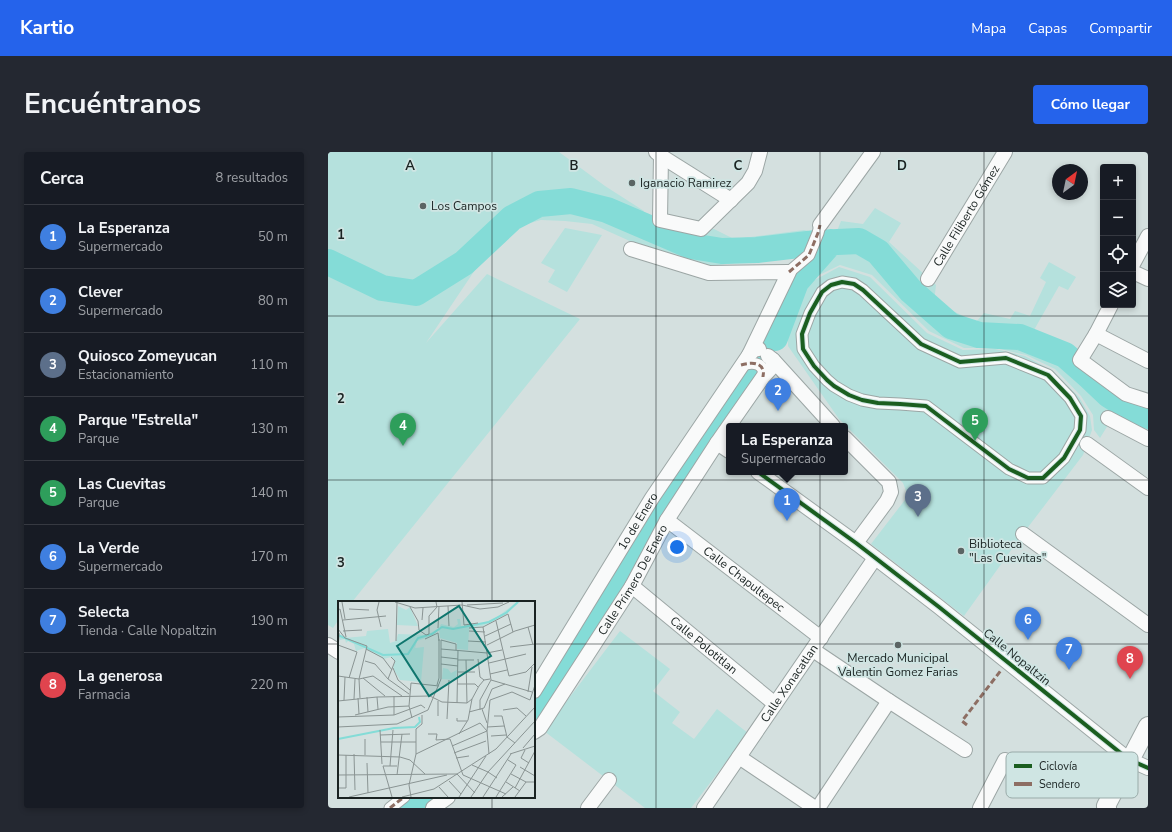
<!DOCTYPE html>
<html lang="es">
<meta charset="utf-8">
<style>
body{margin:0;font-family:"Nunito Sans",sans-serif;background:#242831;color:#f1f3f6}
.controls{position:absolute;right:12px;top:12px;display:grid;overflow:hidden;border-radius:4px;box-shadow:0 2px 6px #0003}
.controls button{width:36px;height:36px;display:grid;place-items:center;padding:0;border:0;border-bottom:1px solid #363941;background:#171b24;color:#f1f3f6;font:20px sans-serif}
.compass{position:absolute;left:724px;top:12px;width:36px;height:36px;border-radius:50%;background:#171b24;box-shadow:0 2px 6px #0003;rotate:33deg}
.you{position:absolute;left:349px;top:395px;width:14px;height:14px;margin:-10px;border:3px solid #fff;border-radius:50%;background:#1a73e8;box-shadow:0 0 0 6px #1a73e833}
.badge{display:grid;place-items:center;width:26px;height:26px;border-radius:50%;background:#2563eb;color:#fff;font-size:13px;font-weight:700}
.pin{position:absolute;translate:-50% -33px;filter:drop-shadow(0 1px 2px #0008)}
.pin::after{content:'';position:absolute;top:21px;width:14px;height:12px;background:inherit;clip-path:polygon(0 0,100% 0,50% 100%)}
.popup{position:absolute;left:398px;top:271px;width:122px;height:52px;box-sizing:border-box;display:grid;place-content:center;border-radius:4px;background:#171b24;filter:drop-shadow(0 1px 3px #0005);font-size:13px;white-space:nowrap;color:#9ea1a6}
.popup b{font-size:15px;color:#f1f3f6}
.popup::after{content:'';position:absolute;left:50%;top:100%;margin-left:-8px;border:8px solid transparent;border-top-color:#171b24}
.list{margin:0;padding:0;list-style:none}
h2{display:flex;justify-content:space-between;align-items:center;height:52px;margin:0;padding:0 16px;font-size:17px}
h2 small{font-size:13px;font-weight:400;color:#9ea1a6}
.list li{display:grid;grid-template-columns:26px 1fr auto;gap:12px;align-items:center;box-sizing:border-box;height:64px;padding:0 16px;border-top:1px solid #363941}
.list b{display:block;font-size:15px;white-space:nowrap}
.list p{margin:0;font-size:13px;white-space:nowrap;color:#9ea1a6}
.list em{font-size:13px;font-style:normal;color:#9ea1a6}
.icon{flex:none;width:22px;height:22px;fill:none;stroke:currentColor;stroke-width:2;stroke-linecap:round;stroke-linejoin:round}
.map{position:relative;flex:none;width:820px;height:656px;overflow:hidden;border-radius:4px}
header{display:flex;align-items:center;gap:24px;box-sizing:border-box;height:56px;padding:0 20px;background:#2563eb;color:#fff}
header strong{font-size:19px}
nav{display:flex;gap:22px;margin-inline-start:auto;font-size:14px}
.intro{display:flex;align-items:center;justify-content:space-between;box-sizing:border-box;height:96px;padding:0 24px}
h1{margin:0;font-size:28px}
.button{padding:10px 18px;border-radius:4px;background:#2563eb;color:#fff;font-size:14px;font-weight:700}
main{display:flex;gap:24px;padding:0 24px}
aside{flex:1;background:#171b24;border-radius:4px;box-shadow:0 2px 6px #0003}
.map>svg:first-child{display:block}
</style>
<header>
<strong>Kartio</strong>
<nav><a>Mapa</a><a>Capas</a><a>Compartir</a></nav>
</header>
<div class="intro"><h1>Encuéntranos</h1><a class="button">Cómo llegar</a></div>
<main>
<aside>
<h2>Cerca<small>8 resultados</small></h2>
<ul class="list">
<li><span class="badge" style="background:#3f7fe0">1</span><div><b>La Esperanza</b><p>Supermercado</p></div><em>50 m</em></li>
<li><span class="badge" style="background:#3f7fe0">2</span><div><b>Clever</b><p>Supermercado</p></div><em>80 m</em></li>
<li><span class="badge" style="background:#5c6f8a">3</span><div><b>Quiosco Zomeyucan</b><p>Estacionamiento</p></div><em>110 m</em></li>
<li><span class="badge" style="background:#2e9e5b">4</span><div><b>Parque &quot;Estrella&quot;</b><p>Parque</p></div><em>130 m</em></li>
<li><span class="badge" style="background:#2e9e5b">5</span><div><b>Las Cuevitas</b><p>Parque</p></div><em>140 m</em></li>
<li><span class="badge" style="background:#3f7fe0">6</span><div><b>La Verde</b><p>Supermercado</p></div><em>170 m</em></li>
<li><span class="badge" style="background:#3f7fe0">7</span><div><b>Selecta</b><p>Tienda · Calle Nopaltzin</p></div><em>190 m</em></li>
<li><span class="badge" style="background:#e0444e">8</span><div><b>La generosa</b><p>Farmacia</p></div><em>220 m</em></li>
</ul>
</aside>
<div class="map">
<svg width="820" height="656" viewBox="0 0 820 656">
<rect width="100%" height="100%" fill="#d4e0df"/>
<path fill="#b5e1dd" d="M0 0H231L277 34 316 59 311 67 343 78 386 77 406 87 476 78 498 83 507 84 513 69 535 72 547 56 573 71 561 90 608 133 606 150 648 170 656 161 682 167 687 159 702 164 718 130 712 126 721 110 748 125 740 138 731 134 706 178 713 183 715 200 734 208 759 227 778 247 808 265 820 269V281L780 273 772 286 766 278 765 263 753 244 727 217 698 203 668 196H636L601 179 544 123 512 113 481 128 467 152 458 177V193L450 185 470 131 503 95 475 101 385 114 304 90 264 72 237 69 213 68 195 73 172 91 147 118 98 191 159 122 252 167 24 450H11V467L5 476 0 473Z
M237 76 274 83 239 140 220 130 227 118 213 111Z
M511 115 542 125 599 181 635 198 667 197 697 204 725 219 751 245 762 264 764 278 755 303 691 387 636 464 543 392 580 344 575 331 511 267 460 194V177L469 152 483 130Z
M292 479 342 517 325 539 352 560 344 571 366 587 389 557 420 581 363 656H317L216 579Z"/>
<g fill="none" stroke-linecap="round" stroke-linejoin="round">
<path stroke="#84dcd7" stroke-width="26" d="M0 110 54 136 88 141 136 111 184 66 211 52 243 49 279 58 363 94 394 99 429 98 488 91 531 89 550 100 583 139 623 174 651 183 692 185 737 203 762 225 781 243 808 260 820 264
M447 186 468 130 503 90
M206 569 211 566 329 364 432 210
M82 656 97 645"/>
<defs>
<path id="pedestrian" d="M461 120 481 103 490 81 492 73
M514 130 526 132 535 138 593 192 632 210 678 206 720 223 742 246 753 264 752 278 736 306 715 326H700L681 317 598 254 572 252 550 251 534 248 521 243 506 234 499 228 486 214 475 197 474 182 482 161 494 140 503 133Z
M413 213C420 211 432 209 435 218 436 221 435 223 435 225
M62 656 76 645"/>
<g id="minor">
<path d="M328 0 333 4 332 68 373 77 420 31 427 19 432 0"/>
<path d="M333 4 403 48"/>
<path d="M492 73 545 0"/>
<path d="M303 97 381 121 461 120 421 203"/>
<path d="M805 112 820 84"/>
<path d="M805 120 820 127"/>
<path id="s1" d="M600 127 677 0"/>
<path d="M783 153 768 182 752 208 798 242 820 249"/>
<path d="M768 182 820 209"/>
<path d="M440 204 445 208 505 274"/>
<path d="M780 266 820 287"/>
<path d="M517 286 561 330 563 340 559 349 528 391"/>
<path d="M389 291 401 299"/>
<path d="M759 292 820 336"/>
<path d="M430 320 528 391 611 455 795 603 802 608 820 616"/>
<path id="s2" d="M339 368 493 486"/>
<path d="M695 382 820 473"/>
<path id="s3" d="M304 434 447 552"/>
<path d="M0 493 11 500"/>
<path d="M485 498 561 549 637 598"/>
<path id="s4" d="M206 539 324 346 421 203 426 198 431 197"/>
<path id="s5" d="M206 580 212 576 304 434 339 368 389 291 435 225 445 214V208"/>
<path d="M411 605 487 656"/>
<path d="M105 656 120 645"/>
<path d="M260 656 281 628"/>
<path id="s6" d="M376 656 547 406"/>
<path d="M490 656 561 549"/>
<path d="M652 656 677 608"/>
</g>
<path id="tertiary" d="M779 656 778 654 820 574"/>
</defs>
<use href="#pedestrian" stroke="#9ca6a5" stroke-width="13"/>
<use href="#minor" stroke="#9ca6a5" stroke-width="16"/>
<use href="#tertiary" stroke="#9ca6a5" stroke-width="20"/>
<use href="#pedestrian" stroke="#f9fafa" stroke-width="11"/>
<use href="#minor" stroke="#f9fafa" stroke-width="14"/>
<use href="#tertiary" stroke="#f9fafa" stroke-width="18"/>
<path stroke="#8d6e63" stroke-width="3" stroke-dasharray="6 3" stroke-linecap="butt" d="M461 120 481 103 490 81 492 73
M413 213C420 211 432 209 435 218 436 221 435 223 435 225
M639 573 634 569 674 517
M62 656 76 645"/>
<defs>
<path id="cycleway" d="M514 130 526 132 535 138 593 192 632 210 678 206 720 223 742 246 753 264 752 278 736 306 715 326H700L681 317 598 254 572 252 550 251 534 248 521 243 506 234 499 228 486 214 475 197 474 182 482 161 494 140 503 133Z
M430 320 528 391 611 455 795 603 802 608 820 616"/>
</defs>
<use href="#cycleway" stroke="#cfe5e3" stroke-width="6"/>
<use href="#cycleway" stroke="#1b5e20" stroke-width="4"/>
</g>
<path fill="none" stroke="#1a2322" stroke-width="1" stroke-opacity="0.55" d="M164 0V450M328 0V656M492 0V656M656 0V656M0 164H820M0 328H820M0 492H11M206 492H820M164 645V656"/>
<g fill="#5b6564" stroke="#cfe5e3" stroke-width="1.5">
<circle cx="304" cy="31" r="4"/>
<circle cx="95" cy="54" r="4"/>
<circle cx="633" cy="399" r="4"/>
<circle cx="570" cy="493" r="4"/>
</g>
<g text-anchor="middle" stroke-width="3.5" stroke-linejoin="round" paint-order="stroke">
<g font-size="12" fill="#1a2322" stroke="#cfe5e3" text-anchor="start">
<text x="312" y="35">Iganacio Ramirez</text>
<text x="103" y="58">Los Campos</text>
<text x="641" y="396">Biblioteca<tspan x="641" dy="14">"Las Cuevitas"</tspan></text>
<text x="570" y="510" text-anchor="middle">Mercado Municipal<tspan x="570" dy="14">Valentin Gomez Farias</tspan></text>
</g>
<g font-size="12" fill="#1a2322" stroke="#cfe5e3">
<text dy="4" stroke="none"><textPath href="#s1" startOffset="74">Calle Filiberto Gómez</textPath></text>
<text dy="4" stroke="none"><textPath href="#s4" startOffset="199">1o de Enero</textPath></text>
<text dy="4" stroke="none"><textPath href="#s2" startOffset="97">Calle Chapultepec</textPath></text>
<text dy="4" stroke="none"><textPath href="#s5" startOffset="182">Calle Primero De Enero</textPath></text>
<text dy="4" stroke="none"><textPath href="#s3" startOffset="93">Calle Polotitlan</textPath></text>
<text transform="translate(689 505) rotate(39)" y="4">Calle Nopaltzin</text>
<text dy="4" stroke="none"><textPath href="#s6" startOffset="151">Calle Xonacatlan</textPath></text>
</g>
</g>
<g transform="translate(10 449)">
<rect width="197" height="197" fill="#d4e0df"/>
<path d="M179 1H182L171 8 170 12 145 25 131 28 130 49 119 48V42L102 37 101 28 94 35 79 40 76 51 77 47 86 46 83 81 62 79 55 67 57 60 53 56 46 58 27 47 18 50 16 43 10 40 8 42 7 38 2 39 0 33 7 37 28 35 29 30 50 28 52 42 58 40 60 33 89 34 101 27 103 23 116 26 120 23 119 18H122L123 25 141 24 159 16ZM60 5 68 9 72 6 80 25 59 24ZM105 67 110 68 113 72 119 69 118 79 104 78Z" fill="#b5e1dd"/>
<path fill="none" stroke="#84dcd7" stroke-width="2" d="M0 34 45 54 70 53 80 37 94 33 104 26 115 28 151 21 168 12 180 1M0 138 56 127 77 126 82 121 81 116"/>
<path fill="none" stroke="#8a9493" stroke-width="1" d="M4 1 7 18M41 1 39 9 43 26M57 1 77 7 124 4 142 8 160 6 171 1M124 1 126 24 140 22M129 4 165 2M110 5 111 25M72 6 80 20 81 29 88 34 91 33V15L99 6 98 1M11 8 31 9M0 9 2 8 8 36M5 19 48 15M84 19 85 7M158 20 171 75 188 71 197 62M145 26 153 79M190 26 195 44M100 27 101 5M131 27 145 26 170 13 175 31M0 28 7 37 29 45 21 78 22 97M5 30 24 29M131 30 147 31M147 35 173 23M87 38 100 32 101 40M103 39 118 43V49M58 40 59 1M130 40 148 41M0 44 19 51 11 77M149 44 177 30 197 24M172 46 197 43M28 48 45 57 54 69M103 48 149 52 164 49M0 51 1 32M103 56 120 58M140 58 142 76 146 79M120 59H136M128 59 129 102M27 60 37 63 50 78 71 93M151 62 188 53M103 63 120 65M55 67 60 79 72 89M120 71H137M152 73 169 69M0 75 21 78 35 75 64 95M25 77 47 95M50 78 57 60 53 56M119 83H137L140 86M99 84 101 77V38M190 91 194 66M56 95V114M29 96 30 111M39 96 40 108M20 97 21 113M16 98 17 78M6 99 7 76M192 99 197 84M0 100 39 96 92 95 104 101 129 102 134 98M119 102 120 49M144 108 149 122M142 109V99L153 79 194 91M165 109 179 107 188 115M131 111 146 107 154 88 167 83M17 114 50 106 71 105M100 115V100M156 115H164L169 136 177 142M0 116 56 114 83 104 87 107M74 117 71 105 73 82 101 85M119 117V120H129M109 118 111 79M0 126 59 123 90 109 103 78V39M149 126 166 125M42 129 44 163M90 133H99L98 139 112 138 125 174 168 193M121 133 130 119 134 98 141 85 146 79 152 78M42 134 72 133M153 135 168 134M43 141H78M185 147 197 133M187 149 183 157 191 162M116 152 148 140M16 153 17 189M78 153 142 122 149 130 114 145M151 153 149 130 152 99 174 91 192 99M172 153 197 145M0 154 62 156 72 159 87 173M27 154V138M118 157 131 155M29 162 30 192M134 164 150 171 197 120M52 165 55 129M182 166 197 175M173 173 188 181H197M0 174 119 173 158 148 197 106M59 174 64 133M111 180 123 193M168 181 182 190M101 186 110 196M0 187H8V154M177 187 197 150M11 196 109 174M54 196 45 165H59M64 196 96 188 119 173 137 192M73 196 71 184 78 153V128L84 123V114M121 196 148 155M133 196 150 171 159 177M145 196 173 153M158 196 178 164 170 159M164 196 175 186M177 196 188 181"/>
<path fill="#0f766e" fill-opacity="0.15" stroke="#0f766e" stroke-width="2" d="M121 5 153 55 91 95 59 45Z"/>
<rect width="197" height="197" fill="none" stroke="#1a2322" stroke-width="2"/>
</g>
<rect x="678" y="600" width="132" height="46" rx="6" fill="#cfe5e3" stroke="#99aba9" stroke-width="1"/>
<rect x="686" y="612" width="18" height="4" fill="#1b5e20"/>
<rect x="686" y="630" width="18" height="4" fill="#8d6e63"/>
<g font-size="11" fill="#1a2322">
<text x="711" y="618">Ciclovía</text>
<text x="711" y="636">Sendero</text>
</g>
<g font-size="13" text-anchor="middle" font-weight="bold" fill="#1a2322" stroke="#cfe5e3" stroke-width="3.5" stroke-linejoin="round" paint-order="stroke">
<text x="82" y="18">A</text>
<text x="246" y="18">B</text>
<text x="410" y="18">C</text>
<text x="574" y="18">D</text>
<text x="13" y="87">1</text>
<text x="13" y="251">2</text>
<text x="13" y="415">3</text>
</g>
</svg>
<div class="controls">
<button>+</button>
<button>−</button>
<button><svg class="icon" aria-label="locate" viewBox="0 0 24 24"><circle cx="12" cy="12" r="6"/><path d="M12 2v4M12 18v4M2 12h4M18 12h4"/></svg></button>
<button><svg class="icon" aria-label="layers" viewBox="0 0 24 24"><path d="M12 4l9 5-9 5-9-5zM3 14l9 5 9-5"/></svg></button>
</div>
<svg class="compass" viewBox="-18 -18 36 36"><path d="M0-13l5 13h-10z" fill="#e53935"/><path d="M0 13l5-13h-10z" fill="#9ea1a6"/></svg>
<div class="you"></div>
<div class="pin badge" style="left:459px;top:369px;background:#3f7fe0">1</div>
<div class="popup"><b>La Esperanza</b>Supermercado</div>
<div class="pin badge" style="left:450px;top:259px;background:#3f7fe0">2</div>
<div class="pin badge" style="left:590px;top:365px;background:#5c6f8a">3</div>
<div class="pin badge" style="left:75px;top:294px;background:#2e9e5b">4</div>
<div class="pin badge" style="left:647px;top:289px;background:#2e9e5b">5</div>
<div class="pin badge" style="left:700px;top:488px;background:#3f7fe0">6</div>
<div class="pin badge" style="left:741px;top:518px;background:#3f7fe0">7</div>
<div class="pin badge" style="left:802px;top:527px;background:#e0444e">8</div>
</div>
</main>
